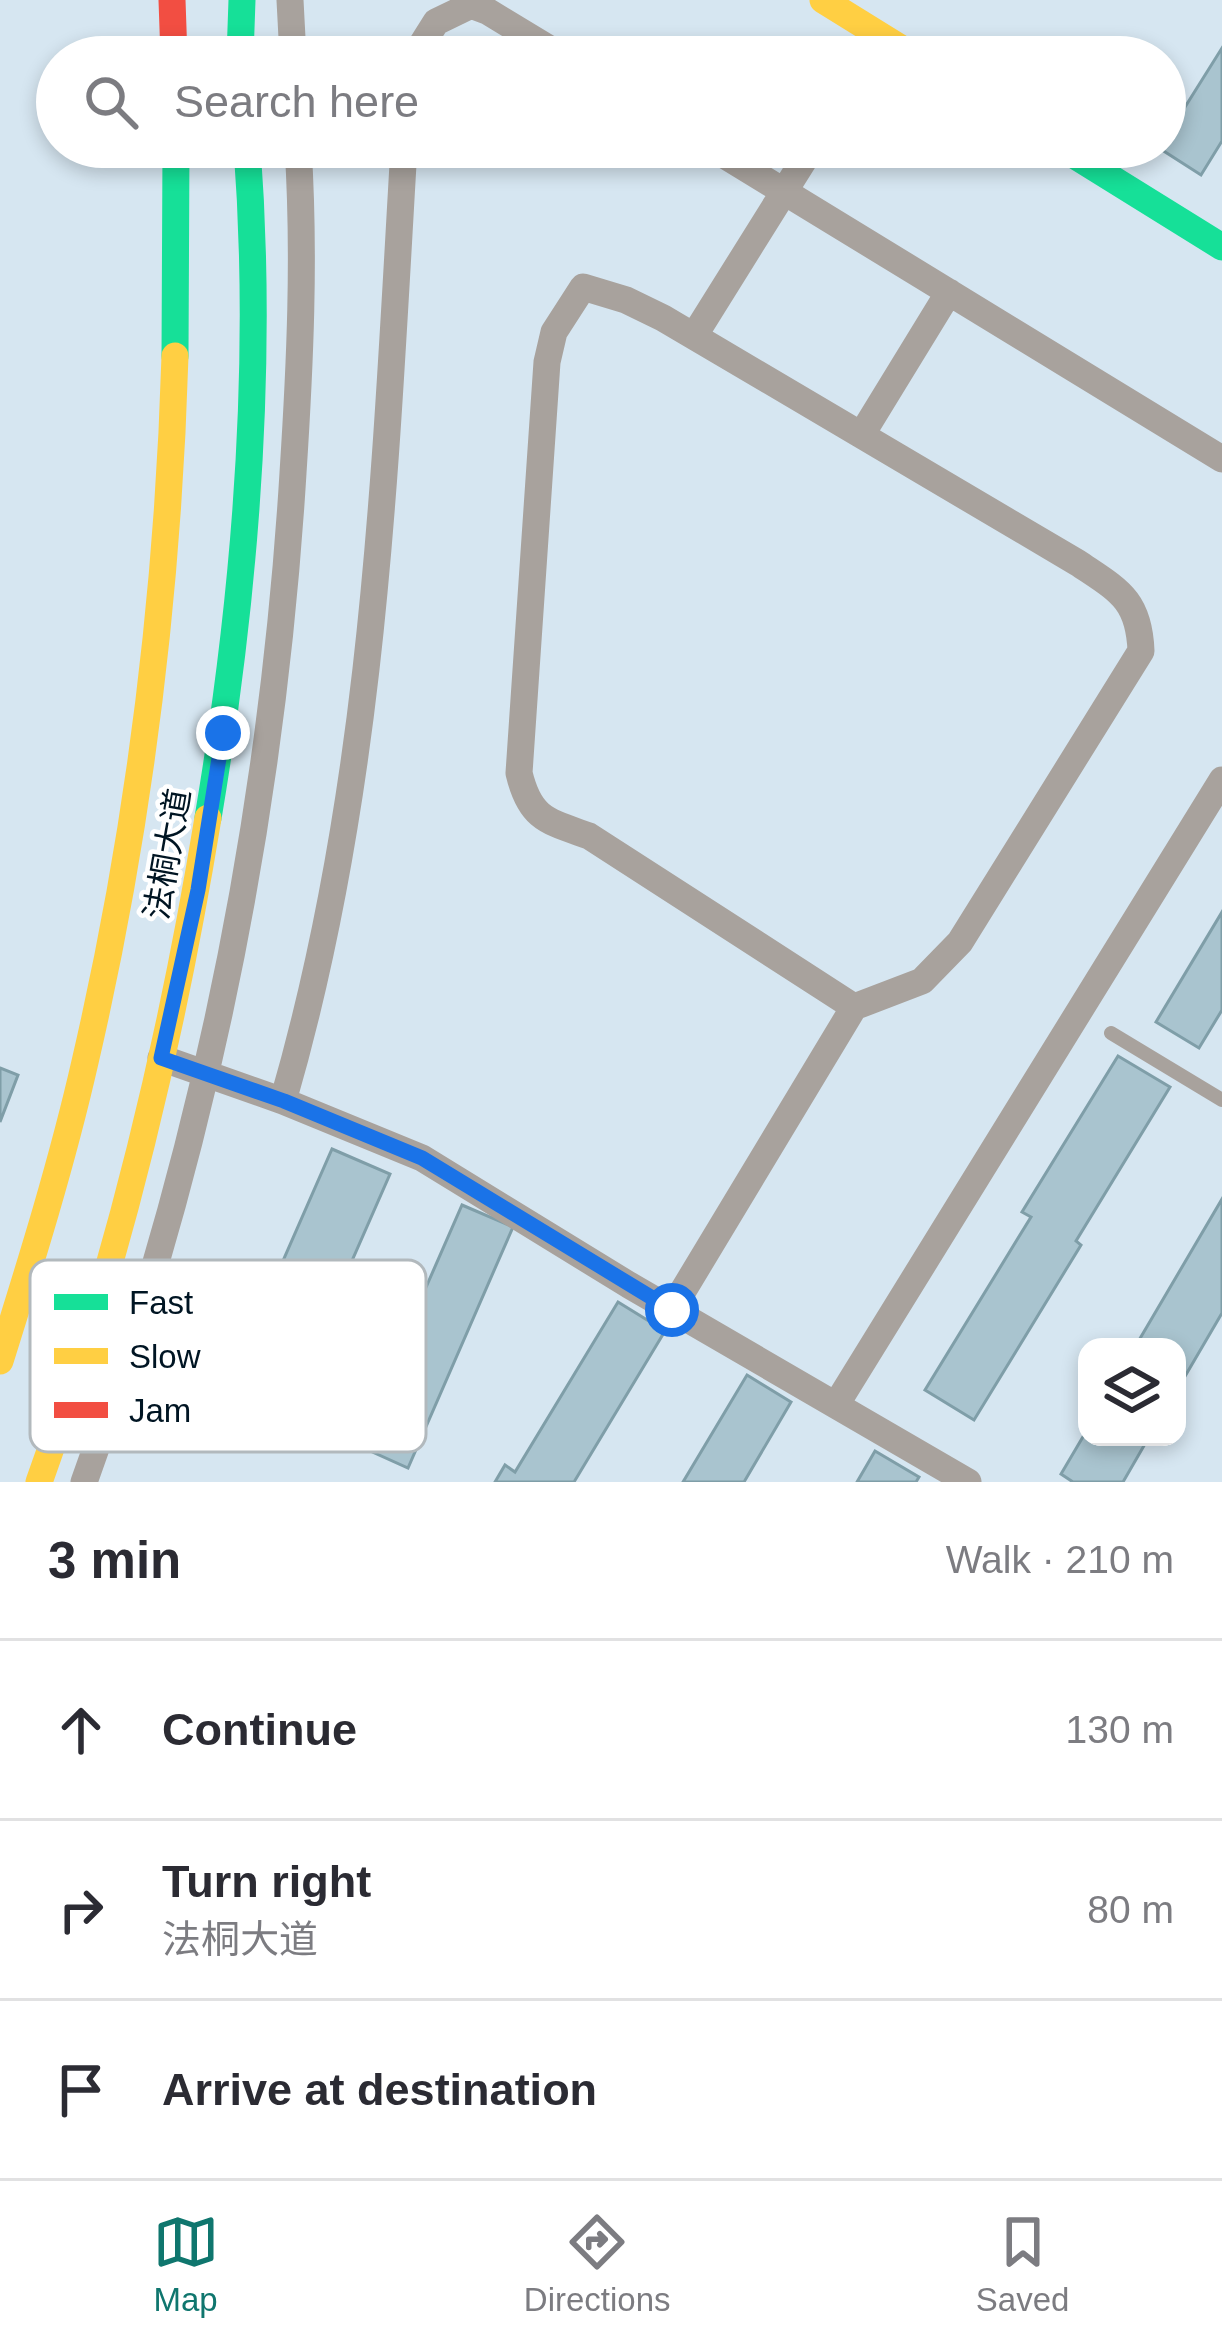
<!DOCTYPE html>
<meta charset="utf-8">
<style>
body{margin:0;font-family:Helvetica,"Noto Sans SC",sans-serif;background:#f7f7f7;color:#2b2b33}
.controls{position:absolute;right:36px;bottom:36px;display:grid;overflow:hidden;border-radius:24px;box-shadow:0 6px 18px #0003}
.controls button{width:108px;height:108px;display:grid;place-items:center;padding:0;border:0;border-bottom:3px solid #e1e1e2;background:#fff;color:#2b2b33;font:60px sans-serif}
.stop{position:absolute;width:36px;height:36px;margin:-27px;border:9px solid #1a73e8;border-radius:50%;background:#fff}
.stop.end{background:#1a73e8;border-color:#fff;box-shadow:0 3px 12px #0008}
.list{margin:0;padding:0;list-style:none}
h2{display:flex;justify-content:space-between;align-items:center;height:156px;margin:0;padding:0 48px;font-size:51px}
h2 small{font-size:39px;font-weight:400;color:#7c7c81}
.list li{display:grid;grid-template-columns:78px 1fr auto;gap:36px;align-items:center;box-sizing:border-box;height:180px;padding:0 48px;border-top:3px solid #e1e1e2}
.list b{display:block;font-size:45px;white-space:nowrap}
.list p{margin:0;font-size:39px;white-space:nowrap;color:#7c7c81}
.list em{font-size:39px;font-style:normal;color:#7c7c81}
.icon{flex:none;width:66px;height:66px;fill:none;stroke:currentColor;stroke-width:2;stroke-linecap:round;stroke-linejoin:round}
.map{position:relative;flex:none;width:1222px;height:1482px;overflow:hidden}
.search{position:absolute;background:#fff;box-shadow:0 6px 18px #0003;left:36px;right:36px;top:36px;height:132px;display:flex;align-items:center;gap:30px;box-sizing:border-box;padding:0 42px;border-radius:66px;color:#7c7c81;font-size:45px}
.sheet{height:696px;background:#fff}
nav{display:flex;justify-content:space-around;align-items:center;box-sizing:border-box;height:168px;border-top:3px solid #e1e1e2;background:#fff;font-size:33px;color:#7c7c81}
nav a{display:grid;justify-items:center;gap:6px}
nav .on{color:#0f766e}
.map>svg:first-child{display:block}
</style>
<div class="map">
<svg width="1222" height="1482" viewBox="0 0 1222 1482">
<rect width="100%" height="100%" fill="#d6e6f1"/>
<path fill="#a9c4cf" stroke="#7f9ea8" stroke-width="3" d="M1222 48V141L1201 175 1159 148 1165 147V139Z
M1222 912V1010L1199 1048 1156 1022Z
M1118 1056 1170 1087 1076 1241 1081 1245 974 1420 925 1390 1031 1217 1022 1212Z
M0 1068 18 1075 0 1122Z
M332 1149 390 1174 287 1409 229 1384Z
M1222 1199V1313L1177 1390V1347H1135Z
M462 1205 513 1227 408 1468 357 1445Z
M618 1302 665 1331 574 1482H495L505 1465 515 1472Z
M747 1375 791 1402 744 1482H683Z
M1087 1430V1437H1149L1123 1482H1073L1061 1474Z
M875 1451 919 1477 916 1482H857Z"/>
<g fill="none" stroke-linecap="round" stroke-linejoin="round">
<path stroke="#a8a29d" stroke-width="14" d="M1111 1033 1222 1100"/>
<path stroke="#a8a29d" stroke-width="27" d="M290 0 293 57
M414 57 436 22 471 5 487 11 563 57
M711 147 1222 459
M694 336 812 147
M862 434 949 292
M161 1058 283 1101 422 1158 629 1285 968 1482
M283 1101C374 788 385 470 404 147
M672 1309 854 1007 922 981 960 942 1141 651C1139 599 1118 590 1078 563L663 318 626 300 583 287 554 332 547 362 519 773C530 819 547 821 589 836L854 1007
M836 1405 1222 780
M84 1482C202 1158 272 818 293 473 300 365 305 256 298 147"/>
<path stroke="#16e098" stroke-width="27" d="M240 57 242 0
M1061 147 1222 247
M175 356 176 147
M208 818C245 598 264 370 247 147"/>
<path stroke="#ffcf43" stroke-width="27" d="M823 0 915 57
M0 1361C31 1262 62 1163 85 1062 139 830 168 594 175 356
M39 1482C117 1268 171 1043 208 818"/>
<path stroke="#f24e42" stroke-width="27" d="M172 0 174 57"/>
</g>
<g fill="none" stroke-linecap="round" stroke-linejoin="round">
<path stroke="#1a73e8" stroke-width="15" d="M223 733 198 890 161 1058 284 1101 422 1158 672 1310"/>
</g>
<g text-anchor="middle" stroke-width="9" stroke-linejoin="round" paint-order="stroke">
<g font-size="33" fill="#001523" stroke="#fff">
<text transform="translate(167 854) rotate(-80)" y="12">法桐大道</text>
</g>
</g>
<rect x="30" y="1260" width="396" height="192" rx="18" fill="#fff" stroke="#b2b9bd" stroke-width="3"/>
<rect x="54" y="1294" width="54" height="16" fill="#16e098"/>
<rect x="54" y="1348" width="54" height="16" fill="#ffcf43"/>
<rect x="54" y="1402" width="54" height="16" fill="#f24e42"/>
<g font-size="33" fill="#001523">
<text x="129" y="1314">Fast</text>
<text x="129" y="1368">Slow</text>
<text x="129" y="1422">Jam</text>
</g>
</svg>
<div class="controls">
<button><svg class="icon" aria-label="layers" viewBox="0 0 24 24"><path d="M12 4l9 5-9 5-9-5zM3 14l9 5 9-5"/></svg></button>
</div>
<div class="stop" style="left:672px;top:1310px"></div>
<div class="stop end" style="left:223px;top:733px"></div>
<div class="search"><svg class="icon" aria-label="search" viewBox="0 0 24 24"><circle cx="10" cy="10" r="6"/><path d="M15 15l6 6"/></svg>Search here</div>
</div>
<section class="sheet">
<h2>3 min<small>Walk · 210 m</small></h2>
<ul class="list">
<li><svg class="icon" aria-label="ahead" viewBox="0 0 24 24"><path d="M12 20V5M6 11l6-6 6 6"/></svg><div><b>Continue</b></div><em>130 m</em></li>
<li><svg class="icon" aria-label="right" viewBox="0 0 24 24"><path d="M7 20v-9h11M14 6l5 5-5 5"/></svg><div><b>Turn right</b><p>法桐大道</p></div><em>80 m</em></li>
<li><svg class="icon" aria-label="arrive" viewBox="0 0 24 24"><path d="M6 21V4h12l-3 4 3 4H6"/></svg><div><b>Arrive at destination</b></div></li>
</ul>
</section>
<nav>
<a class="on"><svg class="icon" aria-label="map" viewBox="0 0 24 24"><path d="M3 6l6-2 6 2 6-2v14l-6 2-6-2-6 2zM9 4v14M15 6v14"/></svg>Map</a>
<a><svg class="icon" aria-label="directions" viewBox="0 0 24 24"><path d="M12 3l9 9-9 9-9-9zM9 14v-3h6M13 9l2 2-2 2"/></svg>Directions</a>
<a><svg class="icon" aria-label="saved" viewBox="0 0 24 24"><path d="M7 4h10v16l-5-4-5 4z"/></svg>Saved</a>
</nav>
